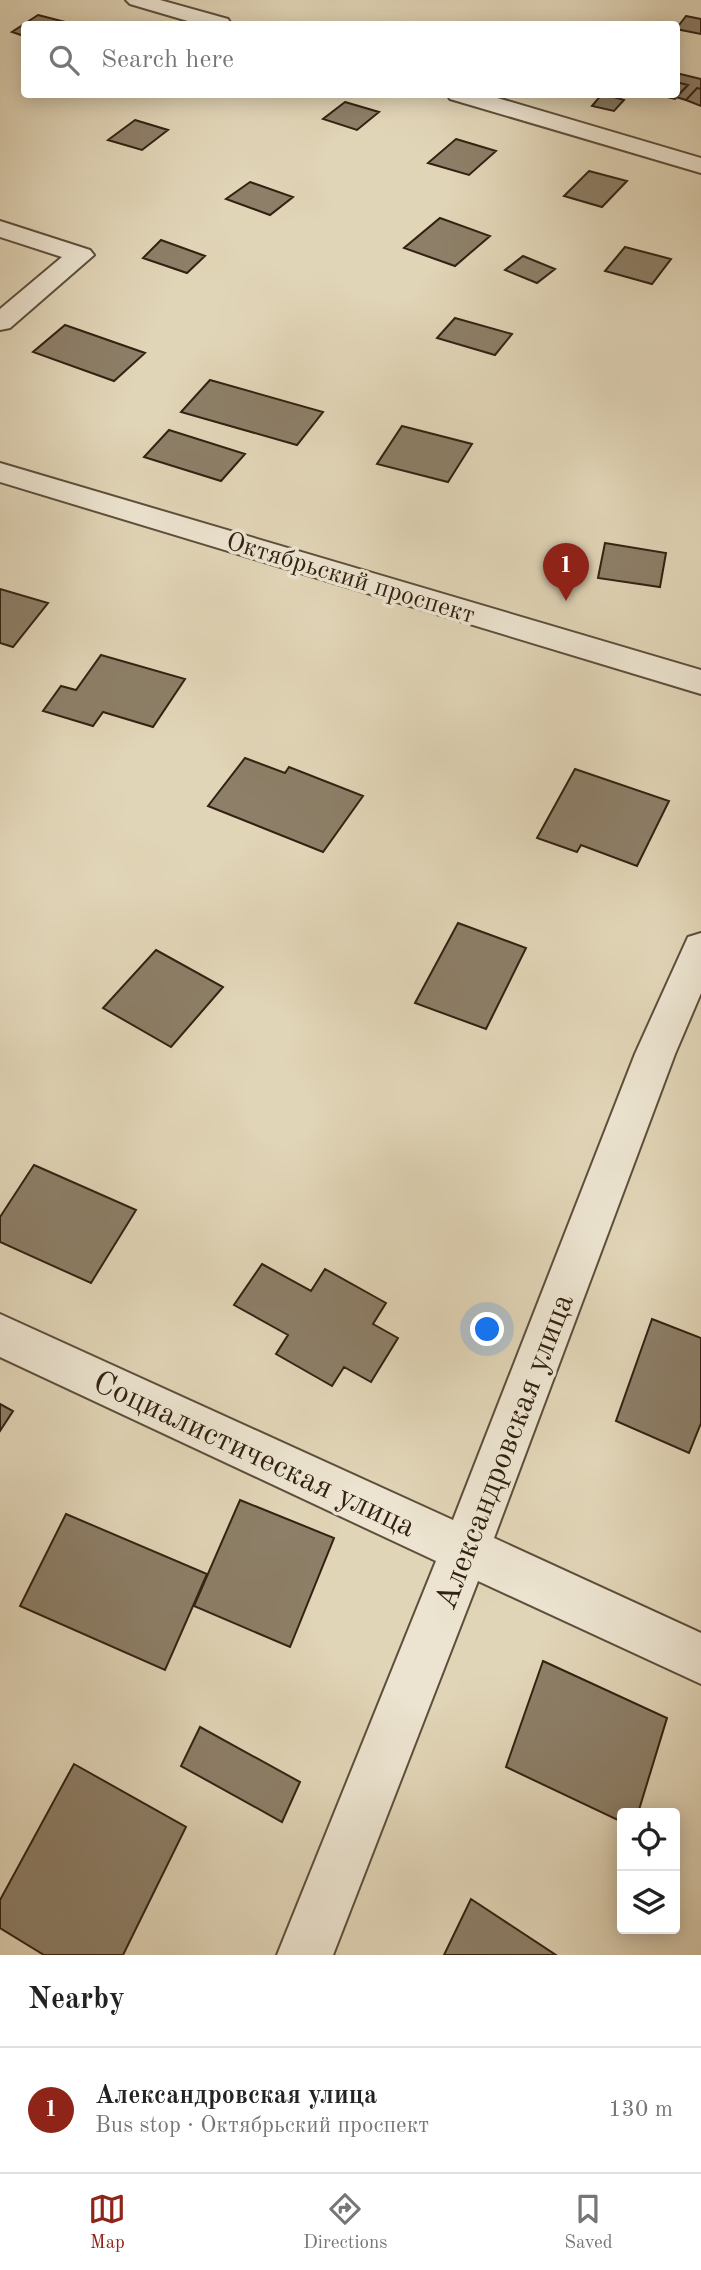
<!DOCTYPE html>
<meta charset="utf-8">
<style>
body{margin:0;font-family:"Old Standard TT",serif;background:#f6f6f6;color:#222}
.controls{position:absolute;right:21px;bottom:21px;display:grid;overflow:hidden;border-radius:7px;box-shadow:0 4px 18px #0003}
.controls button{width:63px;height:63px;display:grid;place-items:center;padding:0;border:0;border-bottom:2px solid #e0e0e0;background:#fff;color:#222;font:35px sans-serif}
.you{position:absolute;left:488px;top:1330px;width:24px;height:24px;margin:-18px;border:5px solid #fff;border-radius:50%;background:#1a73e8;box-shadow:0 0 0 10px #1a73e833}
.badge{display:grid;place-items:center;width:46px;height:46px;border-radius:50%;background:#8f2418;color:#fff;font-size:23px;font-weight:700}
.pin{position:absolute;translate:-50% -58px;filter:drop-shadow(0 2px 4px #0008)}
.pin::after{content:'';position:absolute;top:37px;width:24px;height:21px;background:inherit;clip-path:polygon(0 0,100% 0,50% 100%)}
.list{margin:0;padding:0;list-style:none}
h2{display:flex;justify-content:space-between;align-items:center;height:91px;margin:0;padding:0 28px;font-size:30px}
h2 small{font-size:23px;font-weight:400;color:#767676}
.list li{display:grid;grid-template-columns:46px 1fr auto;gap:21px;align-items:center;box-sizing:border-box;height:126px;padding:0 28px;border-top:2px solid #e0e0e0}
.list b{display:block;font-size:26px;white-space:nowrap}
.list p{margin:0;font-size:23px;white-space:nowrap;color:#767676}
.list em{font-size:23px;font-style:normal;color:#767676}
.icon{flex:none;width:38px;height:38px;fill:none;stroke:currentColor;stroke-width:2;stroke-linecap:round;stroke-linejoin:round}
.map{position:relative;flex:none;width:701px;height:1955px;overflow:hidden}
.search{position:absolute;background:#fff;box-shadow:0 4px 18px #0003;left:21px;right:21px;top:21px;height:77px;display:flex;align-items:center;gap:18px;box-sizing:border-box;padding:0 24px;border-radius:7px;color:#767676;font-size:26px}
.sheet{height:217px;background:#fff}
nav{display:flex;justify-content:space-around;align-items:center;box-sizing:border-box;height:98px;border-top:2px solid #e0e0e0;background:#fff;font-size:19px;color:#767676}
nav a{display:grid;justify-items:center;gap:4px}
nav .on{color:#8f2418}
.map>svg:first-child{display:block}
</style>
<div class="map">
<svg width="701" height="1955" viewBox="0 0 701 1955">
<rect width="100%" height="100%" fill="#e1d5b7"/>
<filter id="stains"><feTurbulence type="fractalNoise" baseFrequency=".00286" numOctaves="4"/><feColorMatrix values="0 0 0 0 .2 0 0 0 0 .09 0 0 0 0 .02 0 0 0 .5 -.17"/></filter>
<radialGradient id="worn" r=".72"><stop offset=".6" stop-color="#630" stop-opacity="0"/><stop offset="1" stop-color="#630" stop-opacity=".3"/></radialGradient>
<path fill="#8d7f68" stroke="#322112" stroke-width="2" d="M38 15 73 24H24V36L12 32Z
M686 16 701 19V34L676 29Z
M676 73 701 79V89L697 88 686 100 676 97 688 85 676 82Z
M676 82 688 85 675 99 655 94H676Z
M697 88 701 89V106L686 100Z
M602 94H603L624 100 614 111 592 106Z
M345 102 379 112 357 130 323 119Z
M135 120 168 130 142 150 108 140Z
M456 139 496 151 469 175 428 163Z
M589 171 627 181 602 207 564 196Z
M250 182 293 197 270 215 226 199Z
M440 218 490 236 455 266 404 248Z
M161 240 205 256 187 273 143 258Z
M625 247 671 259 652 284 605 271Z
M523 256 555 269 537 283 505 270Z
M455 318 512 334 495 355 437 338Z
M65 325 145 353 114 381 33 352Z
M210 380 323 412 297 445 181 412Z
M402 426 472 444 448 482 377 464Z
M169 430 245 454 221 481 144 457Z
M605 543 666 553 660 587 598 578Z
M0 589 48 603 13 647 0 643Z
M101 655 185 679 153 727 103 712 93 726 43 711 61 686 76 690Z
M245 758 285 773 289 767 363 796 323 852 208 806Z
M575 769 669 801 637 866 581 845 577 852 537 838Z
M458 923 526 948 486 1029 415 1003Z
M156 950 223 987 171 1047 103 1008Z
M34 1165 136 1210 91 1283 0 1242V1217Z
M262 1264 311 1291 325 1269 386 1303 373 1324 398 1338 371 1382 344 1367 332 1386 276 1354 288 1335 234 1305Z
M652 1319 701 1338V1423L689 1453 616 1421Z
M0 1404 13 1411 0 1431Z
M240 1500 334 1538 290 1647 194 1606Z
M66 1514 207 1574 165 1670 20 1606Z
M543 1661 667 1718 638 1813H622V1822L506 1767Z
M200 1727 300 1782 282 1822 181 1766Z
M74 1764 186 1827 123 1955H44L0 1928V1900Z
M471 1899 556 1955H444Z"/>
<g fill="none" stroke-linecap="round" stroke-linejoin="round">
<defs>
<path id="minor" d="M126 0H160L228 19 231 24H198L130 4Z
M447 94H484L701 158V173L450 99Z
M0 221 90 250 94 255 10 328 0 330V309L62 257 0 237Z
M0 463 701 670V694L0 482Z
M701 933V993L675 1054 494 1538 701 1633V1684L478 1581 333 1955H277L436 1561 0 1357V1314L453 1520 635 1054 688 937Z"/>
</defs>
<use href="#minor" stroke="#5e4e3b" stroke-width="4"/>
<use href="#minor" fill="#ece4d0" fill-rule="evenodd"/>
</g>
<g text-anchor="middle" stroke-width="7" stroke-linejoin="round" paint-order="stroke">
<g font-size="26" fill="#322112" stroke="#ece4d0">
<text transform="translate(351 577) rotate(17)" y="9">Октябрьский проспект</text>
</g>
<g font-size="32" fill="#322112" stroke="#ece4d0">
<text transform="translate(503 1451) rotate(-69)" y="11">Александровская улица</text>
<text transform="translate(255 1453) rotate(25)" y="11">Социалистическая улица</text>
</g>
</g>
<rect width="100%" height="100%" filter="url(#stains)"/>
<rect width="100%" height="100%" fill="url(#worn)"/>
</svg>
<div class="controls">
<button><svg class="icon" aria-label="locate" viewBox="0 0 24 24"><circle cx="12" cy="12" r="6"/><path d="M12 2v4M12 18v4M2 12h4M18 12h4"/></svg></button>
<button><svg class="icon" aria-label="layers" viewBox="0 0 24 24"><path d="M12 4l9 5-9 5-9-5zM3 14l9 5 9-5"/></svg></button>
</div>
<div class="you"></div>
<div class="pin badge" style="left:566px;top:601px">1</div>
<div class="search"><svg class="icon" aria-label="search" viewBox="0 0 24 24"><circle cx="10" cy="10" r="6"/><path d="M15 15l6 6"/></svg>Search here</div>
</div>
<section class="sheet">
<h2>Nearby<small></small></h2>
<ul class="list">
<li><span class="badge">1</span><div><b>Александровская улица</b><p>Bus stop · Октябрьский проспект</p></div><em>130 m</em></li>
</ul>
</section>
<nav>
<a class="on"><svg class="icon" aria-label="map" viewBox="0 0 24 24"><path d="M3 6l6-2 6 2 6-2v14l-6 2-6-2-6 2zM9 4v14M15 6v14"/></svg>Map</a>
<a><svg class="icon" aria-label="directions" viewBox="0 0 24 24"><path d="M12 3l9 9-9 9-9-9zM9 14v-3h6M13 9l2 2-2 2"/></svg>Directions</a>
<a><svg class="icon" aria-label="saved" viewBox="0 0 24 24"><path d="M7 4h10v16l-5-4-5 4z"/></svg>Saved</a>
</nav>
